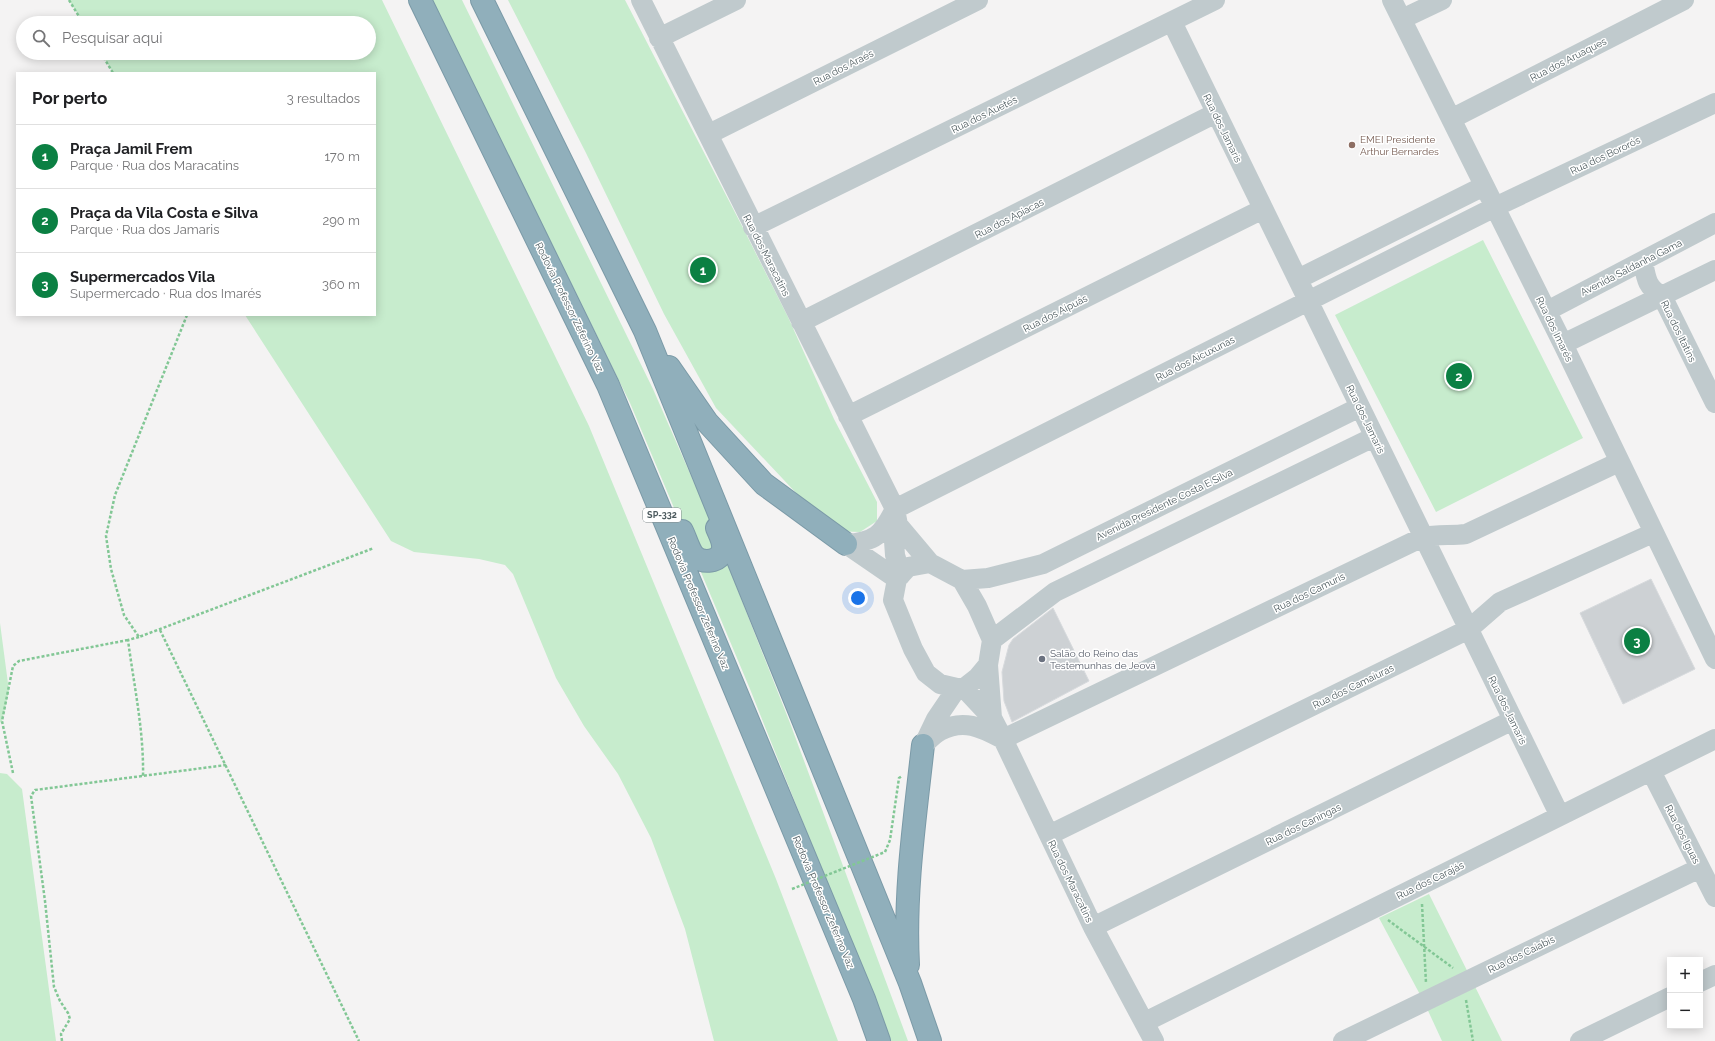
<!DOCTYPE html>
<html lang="pt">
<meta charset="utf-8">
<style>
body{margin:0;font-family:Raleway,sans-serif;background:#f2f2f2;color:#202124}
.controls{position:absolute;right:12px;bottom:12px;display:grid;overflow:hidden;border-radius:0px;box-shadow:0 2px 10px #0003}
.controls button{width:36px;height:36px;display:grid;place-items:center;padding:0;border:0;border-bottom:1px solid #e0e0e0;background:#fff;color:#202124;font:20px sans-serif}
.you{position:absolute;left:858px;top:598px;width:14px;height:14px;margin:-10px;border:3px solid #fff;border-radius:50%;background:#1a73e8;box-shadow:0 0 0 6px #1a73e833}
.badge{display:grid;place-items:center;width:26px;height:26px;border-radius:50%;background:#0b8043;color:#fff;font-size:13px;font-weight:700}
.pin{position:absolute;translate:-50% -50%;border:2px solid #fff;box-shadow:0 1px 4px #0006}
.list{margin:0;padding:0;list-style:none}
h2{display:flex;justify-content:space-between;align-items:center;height:52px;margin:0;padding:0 16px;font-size:17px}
h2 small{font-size:13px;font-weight:400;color:#757577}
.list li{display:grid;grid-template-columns:26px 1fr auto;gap:12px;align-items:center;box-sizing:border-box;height:64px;padding:0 16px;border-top:1px solid #e0e0e0}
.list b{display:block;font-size:15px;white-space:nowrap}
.list p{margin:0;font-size:13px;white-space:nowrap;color:#757577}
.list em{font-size:13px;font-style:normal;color:#757577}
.icon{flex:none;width:22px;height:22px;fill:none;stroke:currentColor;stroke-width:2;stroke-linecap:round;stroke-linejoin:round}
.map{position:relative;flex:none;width:1715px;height:1041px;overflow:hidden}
.search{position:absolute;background:#fff;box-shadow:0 2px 10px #0003;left:16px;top:16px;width:360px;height:44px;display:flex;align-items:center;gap:10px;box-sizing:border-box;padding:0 14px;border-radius:22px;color:#757577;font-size:15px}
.panel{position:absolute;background:#fff;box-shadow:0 2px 10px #0003;left:16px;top:72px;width:360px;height:244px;border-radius:0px}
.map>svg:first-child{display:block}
</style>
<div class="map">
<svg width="1715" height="1041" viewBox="0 0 1715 1041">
<rect width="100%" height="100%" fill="#f4f3f3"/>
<path fill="#c7eccd" d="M69 0H382L589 426 776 879 838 1041H714L685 929 651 838 618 774 584 726 556 678 513 574 505 565 479 559 414 552 391 541 245 315H375V73H113L101 53H369V23H83Z
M432 0H462L653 389 709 517 790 723 908 1041H890L750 689 630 403Z
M508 0H625L742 226 788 317 834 419 877 502V521L860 532 832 531 716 408 664 314 586 153Z
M1483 240 1583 438 1436 512 1335 315Z
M0 623 9 691 2 721 0 723Z
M0 773 7 774 22 789 56 1041H0Z
M1429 894 1502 1041H1442L1424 1002 1379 918Z"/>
<path fill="#cdd1d4" stroke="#d7dadd" d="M1651 579 1695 669 1623 704 1580 613Z
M1053 608 1089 681 1012 722 1004 701 1002 672 1009 645 1013 639Z"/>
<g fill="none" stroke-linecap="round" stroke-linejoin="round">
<defs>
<path id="highway" d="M420 0 608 385 864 999 879 1041
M482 0 645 331 910 983 930 1041
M669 367 707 422 764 484 846 544
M682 531C686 539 688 548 693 555 701 564 721 563 723 549 724 542 720 535 717 528
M908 965C904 892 915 818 923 745"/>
</defs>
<use href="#highway" stroke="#7b9aa7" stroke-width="24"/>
<path stroke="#82c795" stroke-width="2.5" stroke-dasharray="3 2" stroke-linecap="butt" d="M69 0 83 23
M101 53 113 73
M187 315 115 495 106 536 111 569 124 615 139 637 374 548
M160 630 359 1041
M139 637 128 640C134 686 144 731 143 777
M13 773 2 721 13 666 19 661 128 640
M885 852 890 840 899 778 902 776
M1422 904 1426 983
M1388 920 1453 968
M1466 1000 1473 1041
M62 1041 61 1034 70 1019 68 1013 60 1001 54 987 45 901 31 796 35 790 226 765"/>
<path stroke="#c0cacd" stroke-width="20" d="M641 0 895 509 898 525 894 541 895 555 901 575
M1392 0 1563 344 1715 659
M1402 19 1442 0
M1172 22 1560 816
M659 38 736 0
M1451 119 1684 0
M709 134 978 0
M753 227 1215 0
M1643 261C1646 277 1646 287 1662 296L1715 403
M1298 279 1484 186
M1547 311 1715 223
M801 322 1216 113
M1563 344 1715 270
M848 416 1263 209
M898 525 930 563
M846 544C875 542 882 535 895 509L1495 207 1715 103
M846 544 897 579
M930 563 962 580 977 606 992 640 988 665 978 677 964 688H957L940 684 926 673 913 649 893 600 897 579 908 567Z
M962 580 988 578 1043 564 1360 407
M992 640 1055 592 1374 437
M988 665 992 718
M964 688 992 718 1003 739 1093 927 1154 1041
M925 742 936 719 957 688
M923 745C928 741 934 734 940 731 964 718 982 728 1003 739L1423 537C1438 534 1452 536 1466 534L1619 462
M1651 771 1715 897
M1049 835 1469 629 1500 602 1653 533
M1093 927 1513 720
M1700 982 1715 975
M1145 1022 1715 739
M1343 1041 1700 868
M1580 1041 1670 997"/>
<use href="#highway" stroke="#90afbb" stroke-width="22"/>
<path stroke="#82c795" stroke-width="2.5" stroke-dasharray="3 2" stroke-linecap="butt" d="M792 889 885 852"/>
</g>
<circle fill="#8d6e63" stroke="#fff" stroke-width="1.5" cx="1352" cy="145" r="4"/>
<circle fill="#6b7280" stroke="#fff" stroke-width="1.5" cx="1042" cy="659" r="4"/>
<g text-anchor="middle" stroke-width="3" stroke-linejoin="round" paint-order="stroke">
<rect fill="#fff" stroke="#828c8e" stroke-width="1" x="643" y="508" width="38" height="14" rx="3"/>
<g font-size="9" font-weight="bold" fill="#4c5a5e">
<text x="662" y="518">SP-332</text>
</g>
<g font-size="10" fill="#4c5a5e" stroke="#fff">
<text transform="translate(1568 59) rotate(-27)" y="4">Rua dos Aruaques</text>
<text transform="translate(843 67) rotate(-27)" y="4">Rua dos Araés</text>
<text transform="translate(984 114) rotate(-26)" y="4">Rua dos Auetés</text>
<text transform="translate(1223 128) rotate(64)" y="4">Rua dos Jamaris</text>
<text transform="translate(1605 155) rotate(-25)" y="4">Rua dos Bororós</text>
<text transform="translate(1009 218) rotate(-27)" y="4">Rua dos Apiacas</text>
<text transform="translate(767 255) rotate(63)" y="4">Rua dos Maracatins</text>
<text transform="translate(1631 267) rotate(-27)" y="4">Avenida Saldanha Gama</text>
<text transform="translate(570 307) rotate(64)" y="4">Rodovia Professor Zeferino Vaz</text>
<text transform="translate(1055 313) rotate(-27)" y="4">Rua dos Aipuás</text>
<text transform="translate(1555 329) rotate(64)" y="4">Rua dos Imarés</text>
<text transform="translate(1679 331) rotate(64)" y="4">Rua dos Itatins</text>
<text transform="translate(1195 358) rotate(-27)" y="4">Rua dos Aicuxunas</text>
<text transform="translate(1366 419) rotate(64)" y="4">Rua dos Jamaris</text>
<text transform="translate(1164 504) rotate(-26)" y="4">Avenida Presidente Costa E Silva</text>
<text transform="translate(1309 592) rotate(-26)" y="4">Rua dos Camuris</text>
<text transform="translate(699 603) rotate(67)" y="4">Rodovia Professor Zeferino Vaz</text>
<text transform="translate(1353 686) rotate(-26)" y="4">Rua dos Camaiuras</text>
<text transform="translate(1508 710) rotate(64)" y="4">Rua dos Jamaris</text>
<text transform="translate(1303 824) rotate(-26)" y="4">Rua dos Caningas</text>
<text transform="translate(1683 834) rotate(63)" y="4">Rua dos Iguas</text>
<text transform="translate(1430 880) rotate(-26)" y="4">Rua dos Carajás</text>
<text transform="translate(1071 881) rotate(64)" y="4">Rua dos Maracatins</text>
<text transform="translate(824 902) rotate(67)" y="4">Rodovia Professor Zeferino Vaz</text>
<text transform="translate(1521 954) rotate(-26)" y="4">Rua dos Caiabis</text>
</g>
<g font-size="10" fill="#785e54" stroke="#fff" text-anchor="start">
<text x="1360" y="143">EMEI Presidente<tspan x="1360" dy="12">Arthur Bernardes</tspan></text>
</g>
<g font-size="10" fill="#5b616d" stroke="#fff" text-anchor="start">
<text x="1050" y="657">Salão do Reino das<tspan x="1050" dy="12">Testemunhas de Jeová</tspan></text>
</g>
</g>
</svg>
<div class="controls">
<button>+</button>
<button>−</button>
</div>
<div class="you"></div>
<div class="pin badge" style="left:703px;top:270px">1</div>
<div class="pin badge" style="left:1459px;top:376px">2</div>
<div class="pin badge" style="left:1637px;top:641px">3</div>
<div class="search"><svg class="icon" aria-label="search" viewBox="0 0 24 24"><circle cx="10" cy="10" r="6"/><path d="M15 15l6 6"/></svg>Pesquisar aqui</div>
<section class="panel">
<h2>Por perto<small>3 resultados</small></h2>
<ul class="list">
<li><span class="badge">1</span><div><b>Praça Jamil Frem</b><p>Parque · Rua dos Maracatins</p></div><em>170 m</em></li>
<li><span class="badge">2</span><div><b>Praça da Vila Costa e Silva</b><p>Parque · Rua dos Jamaris</p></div><em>290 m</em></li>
<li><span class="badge">3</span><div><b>Supermercados Vila</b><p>Supermercado · Rua dos Imarés</p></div><em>360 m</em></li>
</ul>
</section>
</div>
